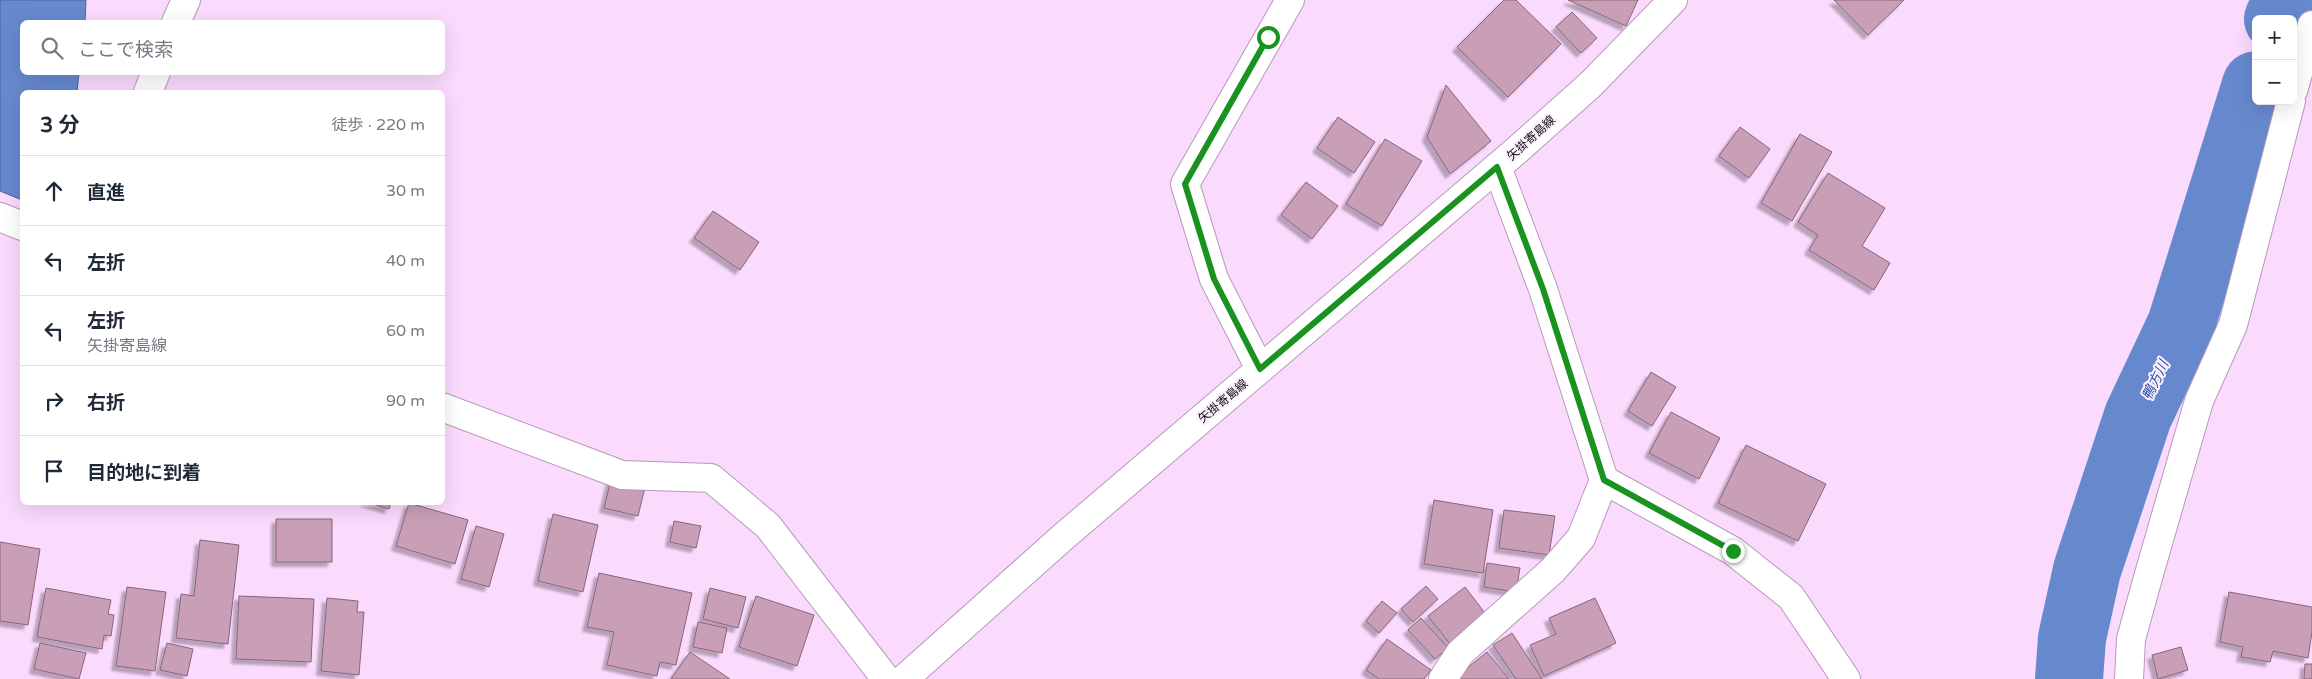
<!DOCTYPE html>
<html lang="ja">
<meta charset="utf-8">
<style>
body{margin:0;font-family:"Varela Round","Noto Sans JP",sans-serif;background:#f2f2f3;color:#1f2937}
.controls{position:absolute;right:15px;top:15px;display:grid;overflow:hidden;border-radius:8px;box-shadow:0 5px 20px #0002}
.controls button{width:45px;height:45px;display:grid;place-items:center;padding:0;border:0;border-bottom:1px solid #e0e1e3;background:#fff;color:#1f2937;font:25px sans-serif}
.stop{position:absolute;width:15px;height:15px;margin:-11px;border:4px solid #1a9220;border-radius:50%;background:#fff}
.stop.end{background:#1a9220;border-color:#fff;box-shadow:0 1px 5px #0008}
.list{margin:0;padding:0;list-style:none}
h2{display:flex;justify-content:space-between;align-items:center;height:65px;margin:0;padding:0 20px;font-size:21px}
h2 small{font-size:16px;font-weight:400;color:#747a83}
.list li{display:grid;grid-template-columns:32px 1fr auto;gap:15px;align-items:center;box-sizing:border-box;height:70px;padding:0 20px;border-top:1px solid #e0e1e3}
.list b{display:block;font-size:19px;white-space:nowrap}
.list p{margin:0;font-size:16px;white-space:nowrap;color:#747a83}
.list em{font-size:16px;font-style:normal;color:#747a83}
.icon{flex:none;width:28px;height:28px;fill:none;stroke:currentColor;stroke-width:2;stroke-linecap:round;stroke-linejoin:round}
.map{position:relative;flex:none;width:2312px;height:679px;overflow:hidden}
.search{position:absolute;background:#fff;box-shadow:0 5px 20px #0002;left:20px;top:20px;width:425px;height:55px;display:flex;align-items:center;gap:12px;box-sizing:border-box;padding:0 18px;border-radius:8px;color:#747a83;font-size:19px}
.panel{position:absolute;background:#fff;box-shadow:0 5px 20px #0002;left:20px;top:90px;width:425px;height:415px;border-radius:8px}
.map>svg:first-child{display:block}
</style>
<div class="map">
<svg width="2312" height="679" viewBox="0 0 2312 679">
<defs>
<filter id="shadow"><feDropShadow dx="-4.5" dy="4.5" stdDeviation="1" flood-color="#0004"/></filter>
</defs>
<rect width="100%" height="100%" fill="#fadafd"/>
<path fill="#6689ce" stroke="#4c6296" d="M0 0H86L85 22H22V72L79 73 77 92H22V200L0 191Z"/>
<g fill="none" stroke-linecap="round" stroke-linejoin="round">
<path stroke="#6689ce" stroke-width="68" d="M2278 19 2287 0
M2069 679 2072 638 2087 570 2138 416 2181 325 2256 85"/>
</g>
<path fill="#c89fb6" stroke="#8a647a" filter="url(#shadow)" d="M1504 0H1516L1561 44 1508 97 1457 47Z
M1568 0H1638L1626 26Z
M1834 0H1904L1868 35Z
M1572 12 1597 38 1581 53 1556 27Z
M1446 85 1491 141 1450 174 1427 137Z
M1338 117 1375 142 1354 173 1317 148Z
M1740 127 1770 149 1749 178 1719 156Z
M1800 134 1832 152 1792 221 1761 203Z
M1385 139 1422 161 1382 226 1346 204Z
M1828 173 1885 208 1862 246 1890 263 1874 290 1809 250 1818 235 1798 222Z
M1306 182 1338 206 1312 239 1281 215Z
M713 211 759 242 740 270 694 238Z
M1651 372 1676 387 1652 426 1628 411Z
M1671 412 1720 438 1699 479 1649 453Z
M1746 445 1826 484 1798 541 1718 503Z
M611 479 645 487 638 516 604 508Z
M1434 500 1493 510 1483 573 1424 564Z
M366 502H391L389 509Z
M409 503 468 520 455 564 396 546Z
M1504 510 1555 516 1549 555 1499 548Z
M553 514 598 525 583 592 538 581Z
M276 519H332V562H276Z
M674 521 701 526 696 548 670 542Z
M476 526 504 534 489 587 461 579Z
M200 540 239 545 228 644 176 638 181 594 194 596Z
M0 542 40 549 28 625 0 621Z
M1487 563 1520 568 1516 592 1484 587Z
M599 573 692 593 676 665 660 662 657 676 607 665 614 632 587 627Z
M1426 586 1438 599 1413 622 1401 609Z
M127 587 166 592 155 671 116 666Z
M1465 587 1488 617 1451 645 1428 616Z
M46 588 111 600 108 614 114 615 111 636 104 635 102 649 37 637Z
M710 588 746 597 738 628 703 619Z
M2229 592 2312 607V632L2308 658 2273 651 2270 662 2241 657 2243 647 2220 642Z
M239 596 314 599 311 662 236 659Z
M756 596 814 615 797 666 739 647Z
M327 598 358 601 357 612H364L359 675 321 671Z
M1595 598 1616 643 1544 676 1530 645 1556 634 1549 618Z
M1382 601 1397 613 1379 633 1366 621Z
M1421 618 1448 648 1435 659 1408 630Z
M698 622 727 628 722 653 693 647Z
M1512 633 1542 679H1516L1493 645Z
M1387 639 1431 670 1424 679H1379L1366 670Z
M40 643 86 653 79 679 34 669Z
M167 643 193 649 187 676 160 670Z
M2181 647 2188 670 2158 679 2152 655Z
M690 652 730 679H671Z
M1487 652 1509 679H1462L1459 675Z
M2305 664H2312V679H2304Z"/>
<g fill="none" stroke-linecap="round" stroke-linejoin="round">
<defs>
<path id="minor" d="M176 22 186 0
M2293 91 2312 25
M148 92 156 72
M1497 167 1543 289 1604 480 1733 551 1791 597 1846 679
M0 217 22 226
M1260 369 1214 279 1185 184 1290 0
M442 407 622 475 711 478 768 526 886 679
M1443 679 1460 653 1553 570 1581 538 1604 480
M2129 679 2131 639 2149 574 2199 401 2233 325 2291 101"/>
<path id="primary" d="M904 679 1063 537 1516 151 1590 85 1673 0"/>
</defs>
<use href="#minor" stroke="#b799ba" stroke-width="30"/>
<use href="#primary" stroke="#b799ba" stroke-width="30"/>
<use href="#minor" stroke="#fff" stroke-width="28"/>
<use href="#primary" stroke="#fff" stroke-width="28"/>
</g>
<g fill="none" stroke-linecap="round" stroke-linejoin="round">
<path stroke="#1a9220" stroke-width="6" d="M1268 37 1185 184 1214 279 1260 369 1497 167 1543 289 1604 480 1733 551"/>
</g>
<g text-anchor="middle" stroke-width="4" stroke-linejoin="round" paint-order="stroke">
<g font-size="12" fill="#110813" stroke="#fceffd">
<text transform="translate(1531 138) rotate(-42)" y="4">矢掛寄島線</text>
<text transform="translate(1223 401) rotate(-40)" y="4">矢掛寄島線</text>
</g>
<g font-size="14" font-style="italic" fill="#294fa2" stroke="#fceffd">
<text transform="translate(2155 380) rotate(-64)" y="5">鴨方川</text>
</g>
</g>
</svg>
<div class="controls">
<button>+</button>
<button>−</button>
</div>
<div class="stop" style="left:1268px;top:37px"></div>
<div class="stop end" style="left:1733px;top:551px"></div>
<div class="search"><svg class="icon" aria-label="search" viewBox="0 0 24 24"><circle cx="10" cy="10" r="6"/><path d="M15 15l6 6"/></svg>ここで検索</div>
<section class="panel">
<h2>3 分<small>徒歩 · 220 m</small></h2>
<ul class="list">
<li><svg class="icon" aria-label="ahead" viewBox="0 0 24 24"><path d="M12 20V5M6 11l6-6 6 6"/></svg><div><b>直進</b></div><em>30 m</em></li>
<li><svg class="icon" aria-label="left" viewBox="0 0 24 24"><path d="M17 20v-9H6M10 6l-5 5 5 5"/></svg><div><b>左折</b></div><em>40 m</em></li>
<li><svg class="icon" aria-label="left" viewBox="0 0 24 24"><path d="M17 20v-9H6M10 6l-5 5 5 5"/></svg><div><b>左折</b><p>矢掛寄島線</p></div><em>60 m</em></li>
<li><svg class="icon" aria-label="right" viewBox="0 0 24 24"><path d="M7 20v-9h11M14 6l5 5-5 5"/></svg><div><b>右折</b></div><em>90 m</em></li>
<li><svg class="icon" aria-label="arrive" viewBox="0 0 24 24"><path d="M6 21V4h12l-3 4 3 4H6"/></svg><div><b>目的地に到着</b></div></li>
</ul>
</section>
</div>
